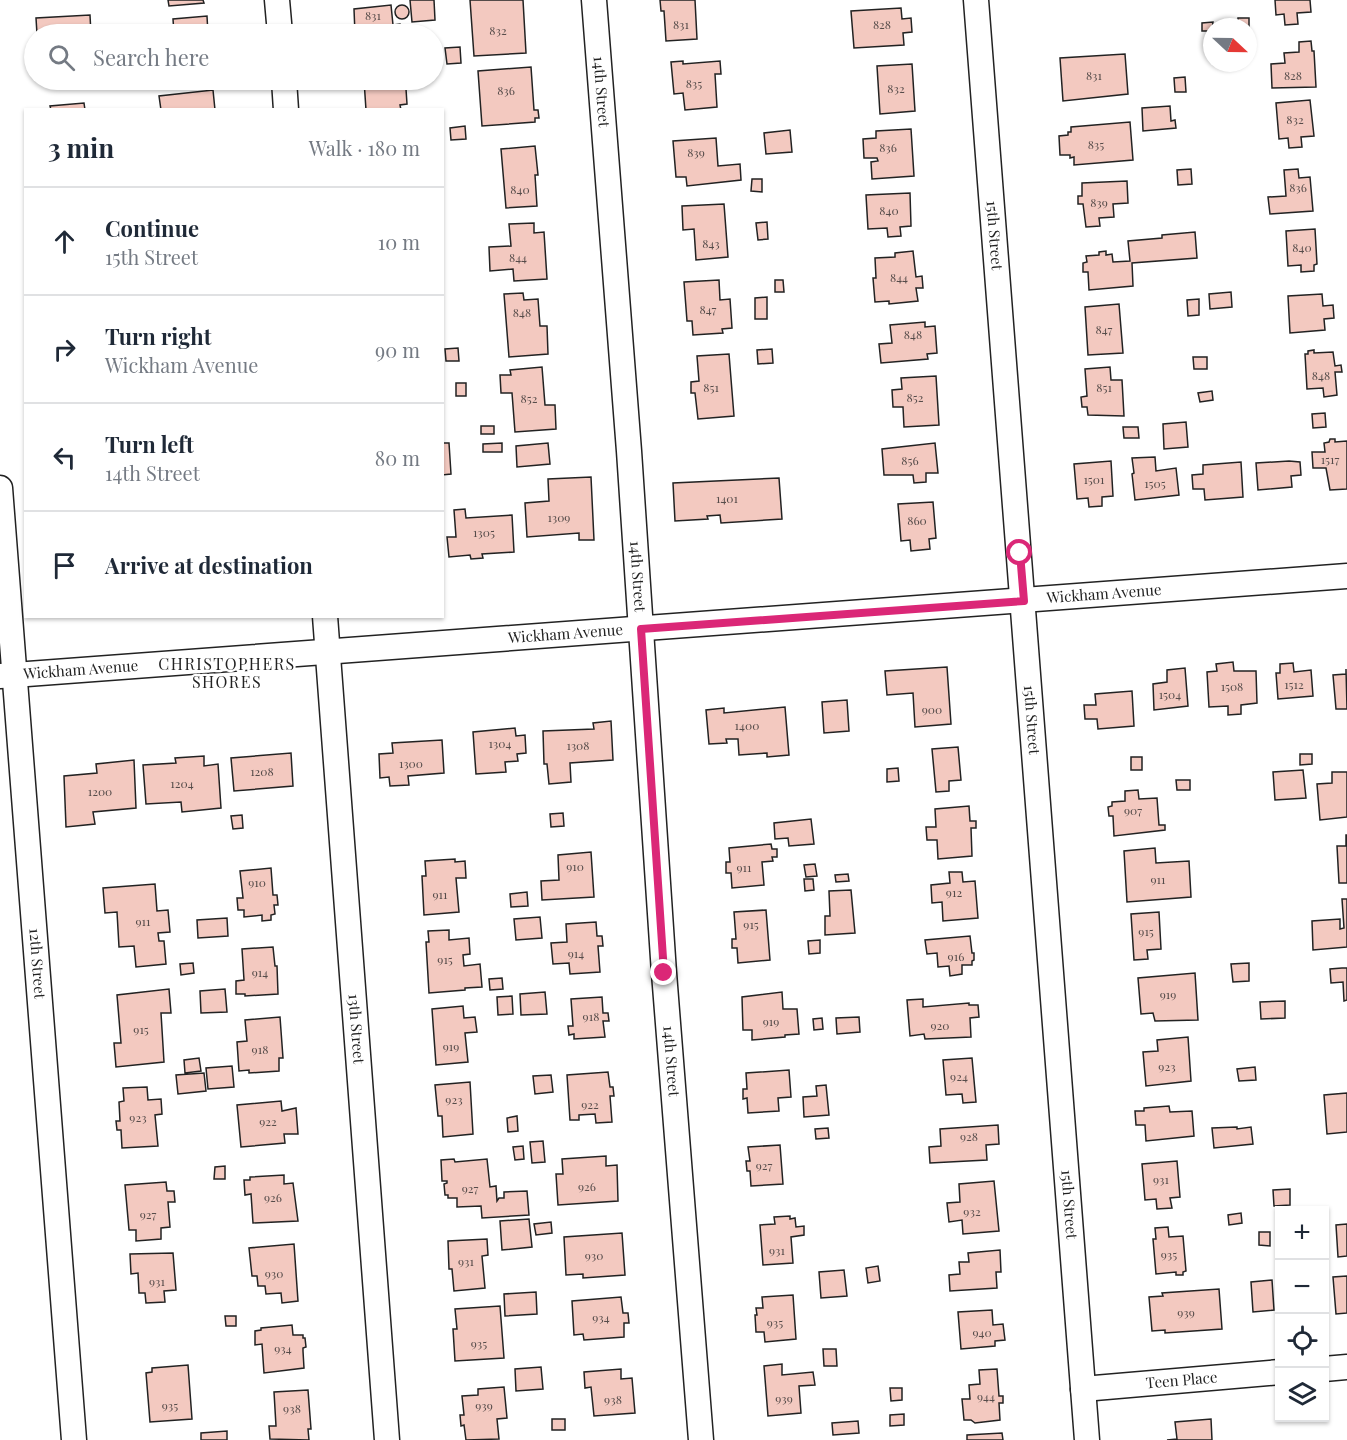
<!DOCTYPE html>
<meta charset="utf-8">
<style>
body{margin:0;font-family:"Playfair Display",serif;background:#f6f6f7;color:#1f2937}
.controls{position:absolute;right:18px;bottom:18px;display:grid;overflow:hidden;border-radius:0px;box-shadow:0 2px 4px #0004}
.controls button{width:54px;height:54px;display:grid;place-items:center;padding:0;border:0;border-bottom:2px solid #e0e1e3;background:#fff;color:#1f2937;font:30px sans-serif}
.compass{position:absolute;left:1203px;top:18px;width:54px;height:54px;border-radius:50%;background:#fff;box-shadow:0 2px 4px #0004;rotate:112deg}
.stop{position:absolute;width:18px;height:18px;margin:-14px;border:4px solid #db2777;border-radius:50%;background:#fff}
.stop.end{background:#db2777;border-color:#fff;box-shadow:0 2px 6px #0008}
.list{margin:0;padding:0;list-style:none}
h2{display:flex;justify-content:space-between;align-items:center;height:78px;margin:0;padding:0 24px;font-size:26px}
h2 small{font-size:20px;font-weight:400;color:#747a83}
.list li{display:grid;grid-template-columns:39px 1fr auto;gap:18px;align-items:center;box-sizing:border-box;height:108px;padding:0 24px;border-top:2px solid #e0e1e3}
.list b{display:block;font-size:22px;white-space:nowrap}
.list p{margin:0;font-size:20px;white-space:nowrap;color:#747a83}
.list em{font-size:20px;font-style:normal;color:#747a83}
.icon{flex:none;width:33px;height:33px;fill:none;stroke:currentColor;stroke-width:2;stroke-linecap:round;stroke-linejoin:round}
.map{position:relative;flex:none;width:1347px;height:1440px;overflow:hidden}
.search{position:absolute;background:#fff;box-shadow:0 2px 4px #0004;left:24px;top:24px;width:420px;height:66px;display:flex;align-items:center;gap:15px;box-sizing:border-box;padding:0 21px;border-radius:33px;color:#747a83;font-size:22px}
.panel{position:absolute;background:#fff;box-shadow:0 2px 4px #0004;left:24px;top:108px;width:420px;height:510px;border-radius:0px}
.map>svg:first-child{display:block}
</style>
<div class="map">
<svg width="1347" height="1440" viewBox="0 0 1347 1440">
<rect width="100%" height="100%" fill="#fff"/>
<path fill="#f3c9c0" stroke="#222" stroke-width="1.5" d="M168 0H203L204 3 169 6Z
M410 0H434L435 20 412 22Z
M470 0H523L526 53 474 56Z
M660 0H695L697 39 666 41 664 11H661Z
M1275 0H1310L1311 12 1297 13 1298 24 1285 25 1284 14 1276 15Z
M391 5 393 25 400 24 401 33 410 32V34H355L354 9Z
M395 12a7 7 0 1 1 14 0a7 7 0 1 1-14 0Z
M901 8 902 19 911 18 912 32 903 33 904 45 854 48 851 11Z
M90 15 91 34H37L36 18Z
M207 16 208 34H174L173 19Z
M1238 18H1249V27H1238Z
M1213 22 1212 31H1202V23Z
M1311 41 1312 51H1314L1316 87 1272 88 1271 64 1285 63 1284 53 1299 52V42Z
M460 47 461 63 447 64 445 48Z
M1125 54 1128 94 1063 101 1060 58Z
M683 61V64L720 61 721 74H715L717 107 685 110 683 93 674 94 671 62Z
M912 64 915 111 880 114 877 66Z
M531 67 534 110H538L539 118H535V122L482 126 478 71Z
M1185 77 1186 92H1175L1174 78Z
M48 80H86V83L49 86Z
M134 80H156V88L134 89Z
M364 80H389V89H406L407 104 400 105 401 110H366Z
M213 90 215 110H161L159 96Z
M1310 100 1314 136 1301 137 1302 147 1289 148 1288 138 1279 139 1276 103Z
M84 103 85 110H51L50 106Z
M1170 106 1171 121 1175 120 1176 128 1143 131 1142 108Z
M1130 122 1133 160 1074 165V157L1070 158V155H1060L1059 136 1068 135V132H1071V127Z
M465 126 466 139 451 140 450 128Z
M911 129 914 176 872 179 871 162 878 161 877 158H864L863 139 876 138V131Z
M790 130 792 152 766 154 764 133Z
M716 138 718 166 740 164 741 180 687 186 686 177H676L673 141Z
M535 146 538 175H535L537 206 506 208 501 149Z
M1191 169 1192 184 1178 185 1177 170Z
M1298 169 1299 178 1310 177 1313 211 1270 214 1268 197 1286 196 1284 170Z
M752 179H762V192L751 191Z
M1127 181 1128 203 1113 204 1114 217 1099 218 1100 226 1086 227 1083 204H1078V196H1082V183Z
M910 193 911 226 900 227 901 236 888 237 887 228 868 229 866 195Z
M724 204 728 257 696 260 694 229 683 230 682 206Z
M767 222 768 239 758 240 756 223Z
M534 223V233L544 232 547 279 514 281 513 269 490 271 489 247 511 246 509 224Z
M1315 229 1317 264 1314 265V271L1301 272V265L1288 266 1286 231Z
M1195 232 1197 258 1132 263 1133 286 1089 290 1088 272H1083V263L1087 262 1086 256 1099 255V252L1106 251V255L1112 254 1113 262 1130 261 1128 241 1162 238V235Z
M913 251 916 277 922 276 923 288H916L918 301 889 304V301L875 302 873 278H876L875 258 895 257V253Z
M719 280 720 300 730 299 732 328 722 329 723 333 693 335 692 321H687L684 282Z
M775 280H783L784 292H775Z
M1231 292 1232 307 1210 309 1209 294Z
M523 293 524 300 538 299 540 326H547L548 354 509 357 504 294Z
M1322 294 1323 306 1333 305 1334 318 1324 319 1325 330 1290 333 1288 296Z
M767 297V319H755V298Z
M1199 299V315L1188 316 1187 300Z
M1119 304 1123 353 1088 355 1085 307Z
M925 322V327L935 326 937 353 927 354 928 359 881 363 879 344 892 343 890 325Z
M458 348 459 361H446L445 349Z
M772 349 773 363 758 364 757 350Z
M1314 350V353L1333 352 1335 366 1341 365 1342 372H1335L1337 395 1324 397 1323 388 1307 389 1305 354H1308V351Z
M729 354 734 416 698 419 695 393H691V382L699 381 697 356Z
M1193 357H1207V369H1194Z
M542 367 545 405H555L556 429 515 432 512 393H501L500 375H511L510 370Z
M1110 367 1111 380H1122L1124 416 1088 415 1087 407H1082L1081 397 1087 396 1085 369Z
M936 376 939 425 904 427 903 407H893L892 390 902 389 901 378Z
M456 383H466V396H456Z
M1212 391 1213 400 1200 402 1198 393Z
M1325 413 1326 427 1313 428 1312 414Z
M1186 422 1188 447 1164 449 1163 424Z
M481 426H494V434H481Z
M1123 427H1138L1139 438H1124Z
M1330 439H1335V442L1347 441V489L1330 490 1326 468H1313L1312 452H1325L1324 443 1329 442Z
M442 443H449L451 474 442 475Z
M502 443V452H483V444Z
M548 443 550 464 517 467 516 446Z
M935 443 938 473H926V482L914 483 913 475H884L882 449Z
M1155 457 1156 471 1176 468 1179 495 1135 500 1132 474 1134 473 1132 458Z
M1111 461 1113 496 1102 497V506L1089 507 1088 498 1077 499 1074 464Z
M1289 461 1300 462 1301 475 1291 476 1292 487 1258 490 1256 463Z
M1241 462 1243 497 1205 500 1204 489H1193L1192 475 1203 474V465Z
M591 477 594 540H579V533L527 537 525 503 549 501 548 479Z
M779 478 782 519 721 523 720 515 707 516 708 519 675 521 673 483Z
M933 502 936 538 929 539 930 549 911 551 910 540 901 541 898 504Z
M465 509 466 518 512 515 514 552 482 554 483 558 471 559 470 555 449 557 447 537H456L454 510Z
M1233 662 1234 671H1256L1257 703 1241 705V714L1228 715V706L1209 707 1207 672 1217 671 1216 664Z
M1293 663 1294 672 1311 670 1313 696 1278 699 1276 673H1280V664Z
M947 667 951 724 915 727 913 693 887 695 885 671Z
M1185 668 1188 706 1154 710 1153 684 1167 682V670Z
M1346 669 1347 709H1336L1333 675 1346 674Z
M1132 691 1134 726 1098 729 1097 719H1085L1084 705H1096L1095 694Z
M847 700 849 731 824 733 822 702Z
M785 707 789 755 767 757V753L739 755 738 739H726L727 743 709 744 706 710 724 708V713Z
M611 721 613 760 570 763 571 782 549 784 547 764H544L543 731 594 729 593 723Z
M515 728 516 736 525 735 526 753 517 754 518 761 505 762 506 772 476 774 473 732Z
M442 740 444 773 408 776 409 785 390 786 389 777 380 778 379 754 393 753 392 743Z
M958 747 961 780 949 781V791L936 792 932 749Z
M291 753 293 786 234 791 231 758Z
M1300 754H1312V764L1300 765Z
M204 756V766L218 764 221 808 182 812 181 802 146 804 143 765 176 763 175 758Z
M1131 757H1142V770H1131Z
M134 760 136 808 93 812 95 824 66 827 64 776 97 773 96 764Z
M898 768 899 781 887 782V769Z
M1303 770 1306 798 1275 800 1273 772Z
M1332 772H1347V817L1320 820 1317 784 1332 783Z
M1176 780H1190V790H1177Z
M1138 790 1139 799 1157 798 1159 825H1165V830L1114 836 1113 816H1109L1108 807 1112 806V802L1125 801V791Z
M969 806 970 821H976V828H971L972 856 938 859 937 840H927L926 827H936L935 809Z
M563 813 564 826 551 827 550 814Z
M242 815 243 828 233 829 231 816Z
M811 819 814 844 789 846 788 838 775 839 774 823Z
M1346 835H1347V883H1339L1337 846H1346Z
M771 844 772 849H777V857H772L773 861 762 862 764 885 732 888 731 873H726V862H730L729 848Z
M1155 848 1156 863 1189 861 1191 897 1127 902 1124 851Z
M591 852 594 897 542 900 541 881 559 880 558 855Z
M455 859V862L465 861 466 878H456L459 912 424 915 422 876H426L425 861Z
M815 864 817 876 806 877 804 865Z
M271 868 273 895H277L278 905H274L275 914 271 915V920L262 921V915L244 917V910H238L237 898H243L240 871Z
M949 872H962L963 882 975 881 978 918 943 921 942 902 932 903 931 885 950 883Z
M848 874 849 881 836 882 835 875Z
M804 879H813L814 890 805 891Z
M155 884 157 911 168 910 170 932 158 933 159 941H164L166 964 136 967 134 946 119 947 117 912 105 913 103 888Z
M851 890 855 933 825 935V916H830L829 891Z
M527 892 528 906 511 907 510 894Z
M1342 899H1347V947L1313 950 1312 921 1340 919V929L1344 928Z
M766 910 770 960 738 963 737 948H732V939H736L734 912Z
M1159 912 1161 949 1147 950 1148 959 1134 960 1131 914Z
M540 917 542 938 516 940 514 919Z
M227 918 228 936 198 938 197 920Z
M596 922 597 936H602L603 946H598L600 972 570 974 569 963 553 964 551 943 567 942 566 924Z
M449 930V940L469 938 470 954 463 955 464 966 480 964 482 987 465 988V990L429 993 426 942H429L428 931Z
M970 936 972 953H974V960L972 961V965H962V974L950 976 949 966 938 967 937 953 927 954 925 940Z
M820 940V953L809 954 808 941Z
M273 947 275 966H277L278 994 245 996V994H236V981L244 980 242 949Z
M193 963 194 973 181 975 180 964Z
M1249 963V981L1233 982 1231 964Z
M1342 968H1347V1000L1344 1001 1343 982 1331 983 1330 969Z
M1195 973 1198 1020 1155 1021 1153 1013 1141 1014 1138 978Z
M502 978 503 989 490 990 489 979Z
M169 989 171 1013H161L164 1062 116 1067 114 1043H121L117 995Z
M225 989 227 1012 201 1013 200 991Z
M545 992 547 1014 521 1015 520 994Z
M782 992 783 1009H797L799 1034 785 1035V1037L752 1040V1030H743L742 997Z
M512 996 513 1014 498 1015 497 997Z
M602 997 603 1013H608L609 1021H603L605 1037 574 1039V1034L569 1035 568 1026H573L571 999Z
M923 999V1007L969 1003V1005H978L979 1017 970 1018 971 1037 925 1039 924 1034 910 1036 907 1000Z
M1285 1001V1018L1261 1019 1260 1002Z
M463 1006 464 1018 475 1017 477 1032 465 1033 468 1062 436 1065 432 1009Z
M280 1017 283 1058H279V1071L249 1073V1070L239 1071 237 1042 247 1041 245 1020Z
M859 1017 860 1032 837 1034 836 1018Z
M822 1018 823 1029 814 1030 813 1019Z
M1188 1037 1191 1081 1146 1086 1143 1052 1158 1051 1157 1040Z
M199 1058 201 1071 185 1073 184 1060Z
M972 1058 976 1102 963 1103 962 1094 946 1095 943 1060Z
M232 1066 234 1087 208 1089 206 1068Z
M1255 1067 1256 1080 1239 1081 1237 1069Z
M789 1070 791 1097 778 1098 779 1111 748 1113 747 1098 743 1099V1089H747L746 1073Z
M608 1072 610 1087H613L614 1096H610L612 1122 596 1123 595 1114 579 1115V1120H570L567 1075Z
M204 1073 206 1091 178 1094 176 1075Z
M551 1075 553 1092 535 1094 533 1076Z
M470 1082 473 1134 443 1137 442 1116H438L435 1085Z
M826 1085 829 1115 804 1117 803 1097 817 1096 816 1086Z
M147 1087 148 1100 161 1099 162 1114 155 1115 158 1146 122 1148 121 1130H117L116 1121H120L119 1102 124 1101 123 1088Z
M1347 1093V1132L1327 1134 1324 1095Z
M281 1101 282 1111 296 1108 298 1134H284L285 1143 241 1147 237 1105Z
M1169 1106 1170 1112 1192 1111 1194 1136 1146 1141 1145 1125H1136L1135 1111H1144V1108Z
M517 1116 518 1131 508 1132 507 1118Z
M998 1125 999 1144 986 1145 987 1160 930 1163 929 1147 941 1146 940 1129Z
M1237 1127V1129L1251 1127 1253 1144 1214 1148 1212 1128Z
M828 1128 829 1138 816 1139 815 1129Z
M543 1141 545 1162 532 1163 530 1142Z
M780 1145 783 1184 751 1186 750 1171H747L746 1161H750L748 1147Z
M523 1146 524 1159 515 1160 513 1147Z
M606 1156V1166L617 1165 618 1201 558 1205 556 1174H563L562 1159Z
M454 1159 455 1162 487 1159 490 1187 496 1186 497 1201 499 1198H504V1192L527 1191 529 1215 482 1218 481 1206 457 1207V1198H448V1195H445L444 1184 447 1183V1181H442L441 1160Z
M1177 1161 1180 1197 1170 1198 1172 1208 1157 1209 1156 1199 1145 1200 1142 1164Z
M225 1166V1179H214L215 1167Z
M284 1175V1184L293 1183 298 1221 253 1223 251 1194 245 1195 244 1180H250V1177Z
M994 1181 999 1231 963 1234 962 1220 949 1222 947 1203 960 1202 959 1184Z
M166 1182 167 1191H174L175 1202H168L170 1227 161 1228V1239L136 1241V1230H129L125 1185Z
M1290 1189V1205L1274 1206 1273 1190Z
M1241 1213 1242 1223 1229 1225 1228 1215Z
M790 1216V1219L795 1218 796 1227 804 1226V1235L791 1237 793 1263 763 1265 760 1225 775 1224 774 1217Z
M529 1219 532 1247 502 1250 500 1221Z
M551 1222 552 1233 536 1235 534 1224Z
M1347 1224V1256L1338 1257 1336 1225Z
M1168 1227 1169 1237 1183 1236 1186 1271 1183 1272V1275H1176V1272L1156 1274 1153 1239H1156L1155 1228Z
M1259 1232H1270V1246L1259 1245Z
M622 1233 625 1275 583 1278V1274L566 1275 564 1237Z
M487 1239 488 1255 482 1256 485 1288 454 1291 452 1269H449L448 1241Z
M294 1244 298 1301 282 1303 281 1293 266 1294 265 1286H258L257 1276H252L249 1248Z
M1000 1250 1001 1272H996L997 1288 950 1291 949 1275 960 1274 959 1262H969L968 1253Z
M173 1253 176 1290 164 1291 165 1302 146 1303 145 1293H139L138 1273 131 1274 130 1254Z
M878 1266 880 1281 868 1283 866 1268Z
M844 1270 847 1296 821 1298 819 1272Z
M1347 1276V1313L1336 1314 1333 1277Z
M1272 1280 1274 1310 1253 1312 1251 1282Z
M1219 1289 1222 1329 1165 1333V1330L1152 1331 1149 1297 1163 1296 1162 1293Z
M536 1292 537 1314 505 1316 504 1294Z
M793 1295 796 1339 765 1342 764 1332H756L755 1315H757L756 1308H763L762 1297Z
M621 1297 623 1313H628L629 1323H624V1337L584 1340 583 1334 574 1335 572 1301Z
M500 1306 504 1358 455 1361 453 1329H457L455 1309Z
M992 1310 993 1325 1003 1324 1005 1340 995 1341V1346L961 1349 958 1312Z
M225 1316H236V1326H226Z
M292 1325 293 1335H303V1338H305L306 1347 303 1348V1351L304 1368 264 1373 262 1344 255 1345V1331L261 1330V1328Z
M823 1349H836L837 1366H824Z
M782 1364V1375L813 1372 815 1385 799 1386 801 1413 768 1416 764 1366Z
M188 1365 192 1419 150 1422 146 1373 152 1372V1368Z
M541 1367 543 1389 516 1391 515 1369Z
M621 1369V1379L632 1378 635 1413 594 1416 591 1387 585 1388 584 1372Z
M997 1369 999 1396H1003V1403H999L1000 1420 975 1423 971 1420H964L962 1399H970L969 1385 980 1384 979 1370Z
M504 1387 507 1418 497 1419 499 1439 466 1440 464 1425 461 1426 460 1415H464L462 1396 478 1395V1389Z
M890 1388H902V1400L891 1401Z
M308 1390 311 1429H308L309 1440 270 1439 269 1426H276L274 1392Z
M904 1414V1425L890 1426V1415Z
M552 1419H565V1430H552Z
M1211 1419 1212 1440H1167L1177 1439 1175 1422Z
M858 1421 859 1433 833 1435 832 1423Z
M227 1431V1440H201V1433Z
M1002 1433 1003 1440H967V1435Z"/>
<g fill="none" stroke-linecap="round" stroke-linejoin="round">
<defs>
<g id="street">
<path d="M277 0 280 34"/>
<path id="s1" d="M594 0 629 451 664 973 701 1440"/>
<path id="s2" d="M976 0 1087 1440"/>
<path d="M284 80 286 110"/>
<path id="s3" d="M0 488 74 1440"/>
<path id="s4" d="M325 616 387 1440"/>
<path id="s5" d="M0 676 1347 576"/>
<path d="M1324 1369 1347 1367"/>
<path id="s6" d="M1083 1389 1280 1372"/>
</g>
</defs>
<use href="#street" stroke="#222" stroke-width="27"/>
<use href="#street" stroke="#fff" stroke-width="24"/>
</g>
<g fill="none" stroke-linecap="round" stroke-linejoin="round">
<path stroke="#db2777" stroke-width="8" d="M664 973 641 629 1024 601 1020 553"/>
</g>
<g text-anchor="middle" stroke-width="4.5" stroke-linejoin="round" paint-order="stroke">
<g font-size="12" fill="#564c4a">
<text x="373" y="20">831</text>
<text x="681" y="29">831</text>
<text x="882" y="29">828</text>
<text x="498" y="35">832</text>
<text x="1094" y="80">831</text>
<text x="1293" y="80">828</text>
<text x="694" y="88">835</text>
<text x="896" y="93">832</text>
<text x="506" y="95">836</text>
<text x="1295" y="124">832</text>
<text x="1096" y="149">835</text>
<text x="888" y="152">836</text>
<text x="696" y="157">839</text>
<text x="1298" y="192">836</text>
<text x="520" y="194">840</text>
<text x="1099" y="207">839</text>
<text x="889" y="215">840</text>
<text x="711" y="248">843</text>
<text x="1302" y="252">840</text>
<text x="518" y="262">844</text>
<text x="899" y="282">844</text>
<text x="708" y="314">847</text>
<text x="522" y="317">848</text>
<text x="1104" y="334">847</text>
<text x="913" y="339">848</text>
<text x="1321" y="380">848</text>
<text x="711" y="392">851</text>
<text x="1104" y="392">851</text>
<text x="915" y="402">852</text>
<text x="529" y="403">852</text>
<text x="1330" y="464">1517</text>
<text x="910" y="465">856</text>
<text x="1094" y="484">1501</text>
<text x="1155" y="488">1505</text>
<text x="727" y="503">1401</text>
<text x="559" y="522">1309</text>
<text x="917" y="525">860</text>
<text x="484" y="537">1305</text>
<text x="1294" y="689">1512</text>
<text x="1232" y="691">1508</text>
<text x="1170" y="699">1504</text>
<text x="932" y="714">900</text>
<text x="747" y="730">1400</text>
<text x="500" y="748">1304</text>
<text x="578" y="750">1308</text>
<text x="411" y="768">1300</text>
<text x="262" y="776">1208</text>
<text x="182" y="788">1204</text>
<text x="100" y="796">1200</text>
<text x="1133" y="815">907</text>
<text x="575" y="871">910</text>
<text x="744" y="872">911</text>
<text x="1158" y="884">911</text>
<text x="257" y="887">910</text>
<text x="954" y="897">912</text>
<text x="440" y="899">911</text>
<text x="143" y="926">911</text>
<text x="751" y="929">915</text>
<text x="1146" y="936">915</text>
<text x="576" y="958">914</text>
<text x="956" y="961">916</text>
<text x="445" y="964">915</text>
<text x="260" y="977">914</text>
<text x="1168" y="999">919</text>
<text x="591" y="1021">918</text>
<text x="771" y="1026">919</text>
<text x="940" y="1030">920</text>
<text x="141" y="1034">915</text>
<text x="451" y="1051">919</text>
<text x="260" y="1054">918</text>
<text x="1167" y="1071">923</text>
<text x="959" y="1081">924</text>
<text x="454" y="1104">923</text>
<text x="590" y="1109">922</text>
<text x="138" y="1122">923</text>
<text x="268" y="1126">922</text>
<text x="969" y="1141">928</text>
<text x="764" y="1170">927</text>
<text x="1161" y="1184">931</text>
<text x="587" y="1191">926</text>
<text x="470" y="1193">927</text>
<text x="273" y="1202">926</text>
<text x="972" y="1216">932</text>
<text x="148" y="1219">927</text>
<text x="777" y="1255">931</text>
<text x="1169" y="1259">935</text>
<text x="594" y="1260">930</text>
<text x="466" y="1266">931</text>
<text x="274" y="1278">930</text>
<text x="157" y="1286">931</text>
<text x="1186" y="1317">939</text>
<text x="601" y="1322">934</text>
<text x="775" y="1327">935</text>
<text x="982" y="1337">940</text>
<text x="479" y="1348">935</text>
<text x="283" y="1353">934</text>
<text x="986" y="1401">944</text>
<text x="784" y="1403">939</text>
<text x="613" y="1404">938</text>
<text x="170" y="1410">935</text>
<text x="484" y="1410">939</text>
<text x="292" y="1413">938</text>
</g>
<g font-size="15" fill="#222" stroke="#fff">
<text dy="5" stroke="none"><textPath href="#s1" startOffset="92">14th Street</textPath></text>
<text dy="5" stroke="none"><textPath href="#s2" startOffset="236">15th Street</textPath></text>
<text dy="5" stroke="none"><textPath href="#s1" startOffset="578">14th Street</textPath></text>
<text dy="5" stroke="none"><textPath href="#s5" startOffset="1107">Wickham Avenue</textPath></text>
<text dy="5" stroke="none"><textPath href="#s5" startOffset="567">Wickham Avenue</textPath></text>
<text dy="5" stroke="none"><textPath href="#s5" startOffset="81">Wickham Avenue</textPath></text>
<text dy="5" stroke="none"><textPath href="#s2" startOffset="722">15th Street</textPath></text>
<text dy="5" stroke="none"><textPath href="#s3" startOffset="477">12th Street</textPath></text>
<text dy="5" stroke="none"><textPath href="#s4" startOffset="414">13th Street</textPath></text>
<text dy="5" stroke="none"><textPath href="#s1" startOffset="1064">14th Street</textPath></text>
<text dy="5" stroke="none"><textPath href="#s2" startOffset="1208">15th Street</textPath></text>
<text dy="5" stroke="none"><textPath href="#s6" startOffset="99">Teen Place</textPath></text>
</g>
<g font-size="16" letter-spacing="1.5" fill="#222" stroke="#fff">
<text x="227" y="670">CHRISTOPHERS<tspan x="227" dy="18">SHORES</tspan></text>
</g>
</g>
</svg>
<div class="controls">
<button>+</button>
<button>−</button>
<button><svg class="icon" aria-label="locate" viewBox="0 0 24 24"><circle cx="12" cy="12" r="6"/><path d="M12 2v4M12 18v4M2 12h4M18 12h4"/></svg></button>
<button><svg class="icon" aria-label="layers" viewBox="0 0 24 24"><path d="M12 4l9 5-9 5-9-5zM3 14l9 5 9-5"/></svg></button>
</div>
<svg class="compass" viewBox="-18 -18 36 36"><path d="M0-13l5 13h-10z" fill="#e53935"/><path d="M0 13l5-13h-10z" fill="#747a83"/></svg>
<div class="stop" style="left:1020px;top:553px"></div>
<div class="stop end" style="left:664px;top:973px"></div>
<div class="search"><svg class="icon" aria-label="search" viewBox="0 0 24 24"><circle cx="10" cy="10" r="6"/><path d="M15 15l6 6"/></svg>Search here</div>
<section class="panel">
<h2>3 min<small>Walk · 180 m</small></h2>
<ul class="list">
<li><svg class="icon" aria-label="ahead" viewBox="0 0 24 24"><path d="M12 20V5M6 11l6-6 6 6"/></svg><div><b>Continue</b><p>15th Street</p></div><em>10 m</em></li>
<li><svg class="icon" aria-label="right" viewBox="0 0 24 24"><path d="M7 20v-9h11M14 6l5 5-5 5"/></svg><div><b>Turn right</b><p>Wickham Avenue</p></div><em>90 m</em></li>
<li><svg class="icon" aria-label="left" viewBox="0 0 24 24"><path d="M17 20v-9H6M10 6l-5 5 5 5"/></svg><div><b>Turn left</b><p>14th Street</p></div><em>80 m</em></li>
<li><svg class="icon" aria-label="arrive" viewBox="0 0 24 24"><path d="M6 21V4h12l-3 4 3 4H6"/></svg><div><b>Arrive at destination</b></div></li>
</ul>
</section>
</div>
